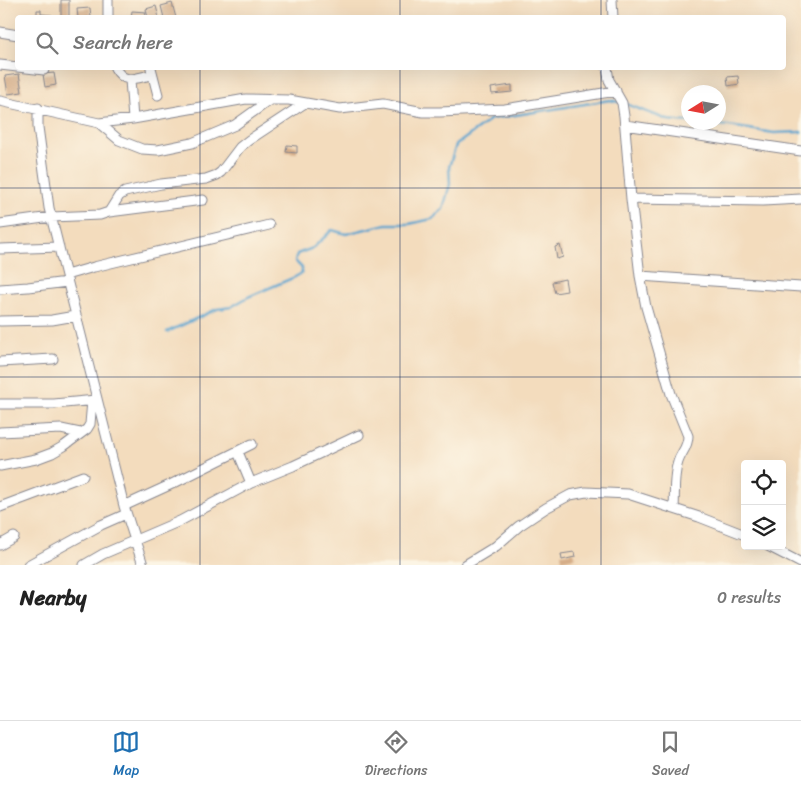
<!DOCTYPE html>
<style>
body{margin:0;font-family:Sriracha,sans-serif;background:#f6f6f6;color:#222}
.controls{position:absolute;right:15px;bottom:15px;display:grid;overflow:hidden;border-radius:5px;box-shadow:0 5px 20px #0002}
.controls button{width:45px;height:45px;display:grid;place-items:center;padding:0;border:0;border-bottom:1px solid #e0e0e0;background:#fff;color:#222;font:25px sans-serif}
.compass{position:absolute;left:681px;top:85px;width:45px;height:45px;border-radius:50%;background:#fff;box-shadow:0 5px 20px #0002;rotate:259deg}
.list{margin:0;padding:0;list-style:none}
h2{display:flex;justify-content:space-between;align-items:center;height:65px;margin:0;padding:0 20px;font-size:21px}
h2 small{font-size:16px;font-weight:400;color:#767676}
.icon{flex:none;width:28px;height:28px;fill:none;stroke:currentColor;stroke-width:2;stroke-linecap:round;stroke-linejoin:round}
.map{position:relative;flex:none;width:801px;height:565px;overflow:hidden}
.search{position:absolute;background:#fff;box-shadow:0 5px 20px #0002;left:15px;right:15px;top:15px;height:55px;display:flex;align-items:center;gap:12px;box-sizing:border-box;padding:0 18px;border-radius:5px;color:#767676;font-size:19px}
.sheet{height:155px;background:#fff}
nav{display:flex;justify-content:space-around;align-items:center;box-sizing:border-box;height:70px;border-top:1px solid #e0e0e0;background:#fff;font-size:14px;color:#767676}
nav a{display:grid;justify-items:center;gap:2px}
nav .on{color:#1f6fb2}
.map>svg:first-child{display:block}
</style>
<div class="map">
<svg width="801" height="565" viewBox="0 0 801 565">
<rect width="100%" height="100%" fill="#fcf5e5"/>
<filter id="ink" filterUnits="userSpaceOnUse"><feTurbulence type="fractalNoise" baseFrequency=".02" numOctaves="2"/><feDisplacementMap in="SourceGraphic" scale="10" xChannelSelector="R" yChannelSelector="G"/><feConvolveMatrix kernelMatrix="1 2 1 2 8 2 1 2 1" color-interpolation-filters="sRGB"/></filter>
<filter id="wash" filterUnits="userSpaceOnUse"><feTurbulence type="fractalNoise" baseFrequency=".0096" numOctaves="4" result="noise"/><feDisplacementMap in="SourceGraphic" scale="20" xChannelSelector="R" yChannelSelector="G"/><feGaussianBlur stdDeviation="1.12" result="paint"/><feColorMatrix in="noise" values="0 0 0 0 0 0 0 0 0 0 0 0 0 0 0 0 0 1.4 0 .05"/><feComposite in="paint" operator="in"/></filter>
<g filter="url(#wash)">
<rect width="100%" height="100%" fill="#f3dcbd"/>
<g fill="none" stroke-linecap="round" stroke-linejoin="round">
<path stroke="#57a3cf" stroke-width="2.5" d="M626 104 668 120 729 126 774 133 801 132
M167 332 217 309 231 307 248 297 295 277 302 273V268L295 261 297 254 313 248 332 230 346 234 386 224H409L432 219 443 209 450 184 449 167 456 145 491 119 610 100 618 102"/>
</g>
<g id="blocks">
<path fill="#d5ad88" d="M61 0H69V18H61Z
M172 3 176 18H164L161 6Z
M156 6 159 18H148L146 9Z
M90 8 91 17 78 18 77 9Z
M37 10H41V14L52 15 51 18H37Z
M132 11 146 12 145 18H131Z
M54 73 56 85 45 87 43 74Z
M19 74 22 92 8 94 5 76Z
M738 76 739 84 728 86 727 77Z
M512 85V92L492 94 491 88Z
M287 145 297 146V153L286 152Z
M560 245 563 257 557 259 555 247Z
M565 279 567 291 555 293 552 282Z
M574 552 575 557 562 560 561 554Z"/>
</g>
</g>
<g filter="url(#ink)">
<use href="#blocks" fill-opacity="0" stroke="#87868e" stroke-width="1"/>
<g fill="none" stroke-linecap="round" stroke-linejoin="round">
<defs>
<path id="minor" d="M612 0 613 18
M108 18V0
M0 32 18 35
M0 65 44 70
M115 68C125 85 135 78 151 75
M151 68 158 95
M607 68 609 80 622 103 624 116 631 199 640 276 646 307 671 394 688 436C688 448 681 452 678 462 673 476 675 494 674 509
M130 80 133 119
M0 101 99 123 119 140 142 149 158 150 192 143 235 125 271 99
M38 108V127L49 208 124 506 143 565
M99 123 133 119 246 99 289 100 340 109 383 104 423 112H440L505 109 616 91
M625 125 801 151
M631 199 763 201 801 199
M109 212 203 200
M0 224 51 217 100 215 109 212 119 196 125 192 161 184 206 179 217 175 221 172 240 147 249 140 305 103
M0 249 59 247
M66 275 94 267 269 225
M640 276 801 287
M0 289 28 287 67 282
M0 321 52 320 75 316
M0 362 53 359
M0 404H54L96 400
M0 432 61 429 80 433
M238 452 251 483
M0 466 36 459 52 453 64 446 87 429 90 424 92 401
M124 506 172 484 252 444
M0 507 83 476
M0 545 14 537
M768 546 801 563
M28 565 101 525 126 514
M84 565 103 554 180 521 251 483 293 466 359 435
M465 565 496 546 519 526 546 508 570 495 586 492 628 494 699 517 745 535"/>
</defs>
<use href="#minor" stroke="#87868e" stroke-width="11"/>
<use href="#minor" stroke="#fff" stroke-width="9"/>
</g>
</g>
<path fill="none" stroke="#1b2f5e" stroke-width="1" stroke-opacity="0.55" d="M200 0V18M400 0V18M601 0V18M200 68V565M400 68V565M601 68V565M0 188H801M0 377H801"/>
</svg>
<div class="controls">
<button><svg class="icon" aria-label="locate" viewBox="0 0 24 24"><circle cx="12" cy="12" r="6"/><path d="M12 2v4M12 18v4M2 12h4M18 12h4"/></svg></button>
<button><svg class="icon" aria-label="layers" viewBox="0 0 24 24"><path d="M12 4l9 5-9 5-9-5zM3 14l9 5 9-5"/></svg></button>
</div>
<svg class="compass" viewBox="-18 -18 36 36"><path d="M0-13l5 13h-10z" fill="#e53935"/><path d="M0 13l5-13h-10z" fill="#767676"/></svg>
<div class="search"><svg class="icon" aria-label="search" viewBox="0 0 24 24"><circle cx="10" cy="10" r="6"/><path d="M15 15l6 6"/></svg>Search here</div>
</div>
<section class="sheet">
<h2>Nearby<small>0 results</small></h2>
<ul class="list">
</ul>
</section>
<nav>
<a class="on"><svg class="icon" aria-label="map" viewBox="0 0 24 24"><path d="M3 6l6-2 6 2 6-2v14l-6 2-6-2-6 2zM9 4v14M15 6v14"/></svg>Map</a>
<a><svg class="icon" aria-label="directions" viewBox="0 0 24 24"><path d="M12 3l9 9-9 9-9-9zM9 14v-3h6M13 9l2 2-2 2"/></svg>Directions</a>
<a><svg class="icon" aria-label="saved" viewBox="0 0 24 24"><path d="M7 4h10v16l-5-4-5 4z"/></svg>Saved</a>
</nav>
